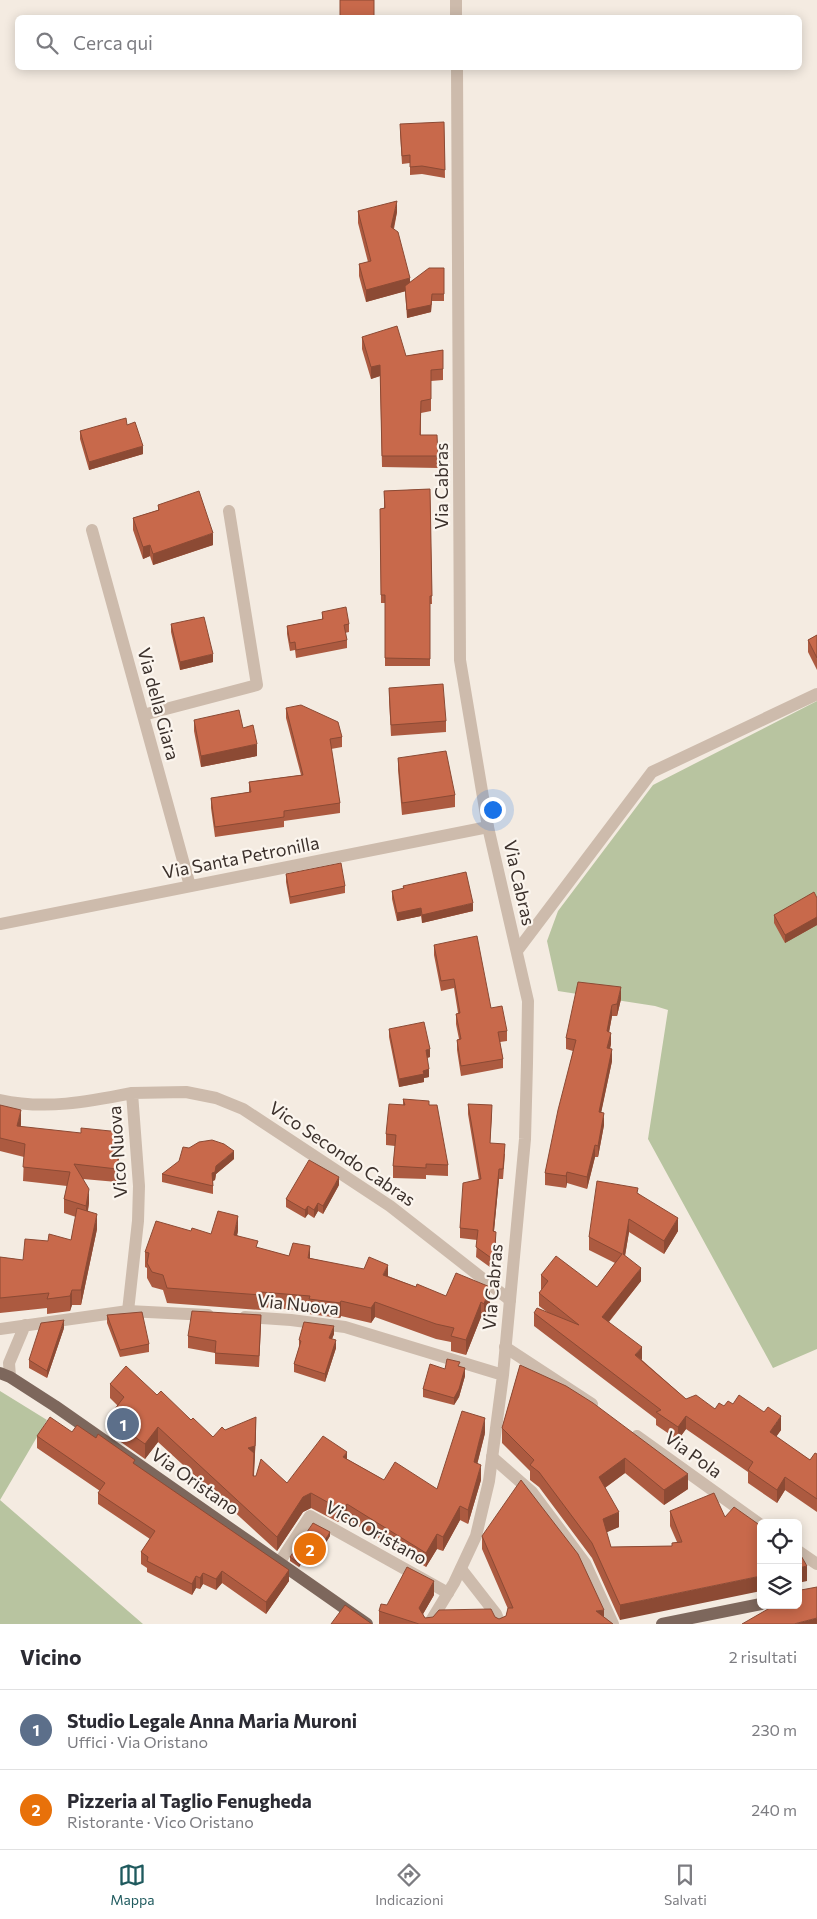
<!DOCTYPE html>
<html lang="it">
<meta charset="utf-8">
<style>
body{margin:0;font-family:Commissioner,sans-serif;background:#f7f7f7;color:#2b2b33}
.controls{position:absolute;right:15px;bottom:15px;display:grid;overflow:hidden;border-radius:8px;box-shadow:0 2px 12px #0003}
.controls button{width:45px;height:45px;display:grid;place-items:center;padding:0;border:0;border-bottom:1px solid #e1e1e2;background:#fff;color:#2b2b33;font:25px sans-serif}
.you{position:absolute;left:492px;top:809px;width:18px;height:18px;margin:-12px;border:4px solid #fff;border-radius:50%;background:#1a73e8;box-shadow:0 0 0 8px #1a73e833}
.badge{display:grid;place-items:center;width:32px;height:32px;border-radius:50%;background:#1f5a5e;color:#fff;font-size:16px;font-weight:700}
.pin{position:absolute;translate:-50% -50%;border:2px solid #fff;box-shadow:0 1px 5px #0006}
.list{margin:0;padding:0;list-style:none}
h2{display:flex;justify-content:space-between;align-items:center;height:65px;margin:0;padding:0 20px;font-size:21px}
h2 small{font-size:16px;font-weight:400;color:#7c7c81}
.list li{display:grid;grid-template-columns:32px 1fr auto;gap:15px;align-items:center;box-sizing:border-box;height:80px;padding:0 20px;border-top:1px solid #e1e1e2}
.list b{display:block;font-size:19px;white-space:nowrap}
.list p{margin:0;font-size:16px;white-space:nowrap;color:#7c7c81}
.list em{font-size:16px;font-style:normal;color:#7c7c81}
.icon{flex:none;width:28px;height:28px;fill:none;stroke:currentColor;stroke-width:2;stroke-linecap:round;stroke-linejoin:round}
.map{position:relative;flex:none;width:817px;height:1624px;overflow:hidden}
.search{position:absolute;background:#fff;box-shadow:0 2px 12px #0003;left:15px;right:15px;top:15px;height:55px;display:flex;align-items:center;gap:12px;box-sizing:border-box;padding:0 18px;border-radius:8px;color:#7c7c81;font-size:19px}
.sheet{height:225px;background:#fff}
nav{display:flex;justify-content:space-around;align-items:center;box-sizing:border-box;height:70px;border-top:1px solid #e1e1e2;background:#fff;font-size:14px;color:#7c7c81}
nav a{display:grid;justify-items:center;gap:2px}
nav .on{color:#1f5a5e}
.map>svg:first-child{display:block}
</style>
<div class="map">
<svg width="817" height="1624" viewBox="0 0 817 1624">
<rect width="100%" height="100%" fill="#f4ebe1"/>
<path fill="#b8c4a0" d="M817 701V1349L773 1368 648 1139 668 1010 655 1006 558 991 547 941 558 911 653 785Z
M0 1391 47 1420 0 1500 143 1624H0Z"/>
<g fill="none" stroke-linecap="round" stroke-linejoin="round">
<path stroke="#cdbbac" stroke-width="12" d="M92 530 190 886
M143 715 257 685 229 511
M0 924 488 827
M517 951 652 772 817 694
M132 1093 186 1092 216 1098 243 1109 390 1206 510 1300
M0 1100C45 1110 87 1102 132 1093L139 1186 138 1221 128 1311
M505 1347 592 1404
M637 1436 761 1525
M492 1457 532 1492 585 1563 613 1624
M798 1551 817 1564
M279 1563 310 1516 448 1593
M461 1569 496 1614 500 1624"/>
<path stroke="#cdbbac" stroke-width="12" d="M456 0V18
M245 1317 291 1320 345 1327 503 1375
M0 1329 128 1311 208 1315
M10 1377 9 1363 25 1325
M429 1624 454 1583 476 1536 489 1481 503 1375 525 1139 527 1063 528 1001 488 827 460 660 457 68"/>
<path stroke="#7d675c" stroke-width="12" d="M0 1373 10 1377 55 1406 367 1624
M662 1624 761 1604"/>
</g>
<path fill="#ac5a40" d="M336 68H375V69L336 70Z
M444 122 445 178 422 174 410 175V163L402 164 400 132Z
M358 211 397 212 394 229 410 282 444 268V301H432L431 312 407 318 405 291 366 302 359 276V264L368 262 358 223Z
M362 337 406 356 443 350V380L431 381V411L421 413V435L438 456V468L382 467 380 376 371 379 362 349Z
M127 425 143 454 89 470 80 439V431Z
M430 489 432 604H430V666H385V603H381L380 509 384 508V491Z
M158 505 213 545 153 565 150 556 143 559 133 530V518L158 510Z
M322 612 349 624V632L345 633 347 640V648L296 658 295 650 290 651 287 634V626L322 619Z
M171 624 213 662 180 670 171 632Z
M817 635V670L808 652V640Z
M389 688 446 721V732L391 736 389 699Z
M286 708 342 737V747L331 749 340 803V813L284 821V827L215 837 211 808V798L249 792V782L301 775 286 718Z
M194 720 243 728 257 756 201 767 194 731Z
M398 758 455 795V807L402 815 398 770Z
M286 874 345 886V893L290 904 286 882Z
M403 886 473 911 422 923 421 916 397 921 392 899V891L403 889Z
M817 898V925L785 943 774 923V915Z
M434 945 491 1008 507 1031V1041L500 1042 503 1059V1068L461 1076 457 1050V1040L459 1039 456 1024V1014L458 1013 454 988 441 991 434 955Z
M621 999 617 1016H612L609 1032 611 1044 610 1049 612 1061 601 1112 604 1125 598 1157H595L587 1189 567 1183 566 1188 545 1185V1173L573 1051 566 1049V1038Z
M389 1029 430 1057 427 1058 429 1077 424 1078V1082L399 1087 389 1037Z
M403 1099 429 1105 448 1165V1176L426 1175V1179L393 1178V1166L395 1146 386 1145V1134L403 1105Z
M468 1104 492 1115 490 1143 505 1154 503 1179H499L494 1231 496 1242 494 1270 476 1257 477 1240 460 1238V1228L479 1180 468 1114Z
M0 1105 21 1124V1127L120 1146 117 1182 83 1179 89 1203 88 1211 97 1229 81 1305H72L70 1311 47 1314V1308L0 1313V1257L23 1260 48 1241 71 1240 76 1217 64 1213V1199L67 1186 23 1181 24 1157 0 1151Z
M234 1159 216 1174 215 1180 213 1181V1194L162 1182V1174Z
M339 1185 323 1214 318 1211 314 1218 308 1214 305 1218 286 1207V1199Z
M638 1193 678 1231 664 1254 629 1232 625 1256 641 1281 609 1322 642 1360 686 1399 715 1409 733 1404 781 1430 776 1437 810 1460 817 1454V1512L785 1490 777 1503 748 1483V1472L686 1429 678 1440 656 1425V1419L534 1326V1313L547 1312 539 1306V1293L542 1289H541V1275L597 1287 615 1263 589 1250V1237Z
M191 1231 211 1234 238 1231 237 1235 258 1248 289 1256 310 1258 388 1276 416 1287 446 1296 490 1302 484 1318 481 1317 466 1355 451 1351V1342L436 1339 375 1317 371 1323 341 1316 340 1318 309 1314V1311L261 1307V1310L167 1303 163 1290 152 1287 147 1278V1268L145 1267V1252Z
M107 1315 149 1344V1352L120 1357 107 1323Z
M261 1326 259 1367 215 1364V1353L188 1348V1336Z
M64 1328 47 1378 29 1368V1360Z
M334 1334 332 1339 336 1348 325 1382 294 1372V1364L299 1348V1340Z
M520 1365 688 1489 664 1505 625 1473 605 1488 619 1527 606 1532 611 1547 672 1546V1543L677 1542 670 1526V1511L725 1517 620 1620 592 1558 539 1487 530 1480V1471L502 1443V1428Z
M460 1367 465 1376 459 1397 454 1405 423 1397V1389L445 1369Z
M110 1384 157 1395 213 1437 225 1430 256 1432 254 1476 287 1483 347 1459 384 1480 437 1489 485 1433 477 1464 481 1480 468 1524 460 1520 443 1551 437 1549 426 1567 347 1519 345 1521 341 1518 338 1522 311 1508 303 1512 277 1551 158 1442 145 1459 108 1433V1418L118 1406 110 1398Z
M72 1432 135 1465 289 1581 266 1614 222 1583 216 1590 203 1584 200 1589 196 1588 192 1595 147 1572V1568L141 1564V1552L150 1539 98 1504V1493L100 1491 37 1448V1436Z
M330 1536 312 1565 304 1560 299 1567 290 1561V1557Z
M482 1536 604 1617 613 1624H379V1611L387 1605 434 1595 423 1614 425 1618 495 1617 499 1619 506 1616 508 1609 482 1549Z"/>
<path fill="#8c4a34" d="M397 201V212L391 239V227Z
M410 278V290L366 302V290Z
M432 294 431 312 407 318V310Z
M380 365V376L371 379V367Z
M143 446V454L89 470V462Z
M213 533V545L153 565V554Z
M150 545V556L143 559V547Z
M213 654V662L180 670V662Z
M257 744V756L201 767V756Z
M473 903V911L422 923V915Z
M421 908V916L397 921V913Z
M817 917V925L785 943V935Z
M621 987V999L617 1016V1004Z
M612 1005V1016L607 1043V1031Z
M611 1033V1044L607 1060V1048Z
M430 1049V1057L426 1058V1050Z
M612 1049V1061L599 1123V1112Z
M429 1069V1077L424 1078V1082L399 1087V1079Z
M21 1110V1124L17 1140V1126Z
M604 1113V1125L598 1157V1146Z
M120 1132V1146L117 1182V1169Z
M595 1145V1157L587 1189V1177Z
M234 1151V1159L216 1174 215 1180 212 1181V1173L216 1166Z
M499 1169V1179L493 1241V1231Z
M567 1172V1183L566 1188V1176Z
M339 1177V1185L323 1214V1206Z
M89 1189V1203L86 1220V1206Z
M318 1203V1211L314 1218V1210Z
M308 1206V1214L305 1218V1210Z
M97 1214V1229L81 1305V1290Z
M238 1216V1231L234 1249V1235Z
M678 1218V1231L664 1254V1241Z
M629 1219V1232L623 1267V1254Z
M496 1232V1242L494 1270V1260Z
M310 1246V1261L308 1258Z
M388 1265V1280L383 1275Z
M641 1268V1281L602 1330V1317Z
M490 1287V1302L484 1318V1304Z
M72 1290V1305L70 1311V1296Z
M341 1301V1316L340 1318V1303Z
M375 1302V1317L371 1323V1308Z
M481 1302V1317L466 1355V1340Z
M64 1320V1328L47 1378V1371Z
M334 1326V1334L329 1346V1338Z
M336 1340V1348L325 1382V1374Z
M642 1347V1360L635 1355Z
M465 1368V1376L459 1397 454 1405V1398Z
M686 1416V1429L678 1440V1427Z
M781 1416V1430L770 1445V1432Z
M256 1417V1432L253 1490 248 1448Z
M485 1418V1433L474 1477V1462Z
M158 1427V1442L145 1459V1444Z
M347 1452V1466L343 1457Z
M625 1458V1473L599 1492V1477Z
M481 1465V1480L468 1524V1510Z
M688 1474V1489L664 1505V1490Z
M785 1477V1490L777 1503V1490Z
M311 1493V1508L303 1512 277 1551V1537L303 1497Z
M341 1504V1518L338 1522V1508Z
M347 1504V1519L345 1521V1506Z
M460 1506V1520L443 1551V1537Z
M619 1512V1527L603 1534V1519Z
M330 1532V1536L312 1565V1561Z
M437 1534V1549L426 1567V1553Z
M304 1556V1560L299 1567V1563Z
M807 1566V1581L798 1583V1568Z
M289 1570V1581L266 1614V1602Z
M222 1571V1583L216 1590V1579Z
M203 1573V1584L200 1589V1578Z
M196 1576V1588L192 1595V1584Z
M761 1576V1591L620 1620V1605Z
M434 1581V1595L419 1621V1608Z
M604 1610V1623L596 1611Z
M817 1618V1624H794Z"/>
<path fill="#c8694b" stroke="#8c4a34" d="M340 0H374V18H340Z
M444 122 445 170 422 166 410 167V155L402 156 400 124Z
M397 201 391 227 398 232 410 278 366 290 359 264 371 261 358 211Z
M429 268H444V294H432L431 305 407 310 405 286Z
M397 326 406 356 443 350V369L431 370V399L421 401 420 435H437L438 456H382L380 365 371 367 362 337Z
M126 418 127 425 135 422 143 446 89 462 80 431Z
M430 489 432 596H430V659L385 658V595H381L380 509 385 508 384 491Z
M199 491 213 533 153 554 150 545 143 547 133 518 159 510 158 505Z
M346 607 349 624 344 625 347 640 296 650 295 642 290 643 287 626 323 619 322 612Z
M204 617 213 654 180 662 171 624Z
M817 635V658L808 640Z
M443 684 446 721 391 725 389 688Z
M301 705 338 722 342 737 330 739 340 803 284 811V817L215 827 211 798 251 792 249 782 303 775 286 708Z
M239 710 243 728 253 725 257 744 201 756 194 720Z
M446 751 455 795 402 803 398 758Z
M341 863 345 886 290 897 286 874Z
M466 872 473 903 422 915 421 908 397 913 392 891 404 888 403 886Z
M814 892 817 898V917L785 935 774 915Z
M477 936 491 1008 502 1006 507 1031 498 1032 503 1059 461 1066 457 1040 461 1039 456 1014 460 1013 454 979 441 981 434 945Z
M578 982 621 987 617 1004 612 1005 607 1031 611 1033 607 1048 612 1049 599 1112 604 1113 598 1146 595 1145 587 1177 567 1172 566 1176 545 1173 558 1110 576 1040 566 1038Z
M424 1022 430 1049 426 1050 429 1069 423 1071 424 1074 399 1079 389 1029Z
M403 1099 429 1101V1105H437L448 1165 426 1164V1168L393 1166 396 1135 386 1134 389 1104 405 1105Z
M468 1104 492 1105 490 1143 505 1144 503 1169H499L493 1231 496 1232 494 1260 476 1247 478 1230 460 1228 463 1183 481 1179Z
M0 1105 21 1110 17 1126 81 1133V1128L120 1132 117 1169 74 1164 89 1189 86 1206 64 1199 70 1172 23 1167 25 1144 0 1138Z
M212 1140 224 1144 234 1151 216 1166 215 1172 212 1173 213 1186 162 1174 179 1161 183 1147 189 1148 199 1142Z
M309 1160 339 1177 323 1206 318 1203 314 1210 308 1206 305 1210 286 1199Z
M597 1181 638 1188 637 1193 678 1218 664 1241 629 1219 623 1254 641 1268 602 1317 642 1347 635 1355 686 1399 696 1395 715 1409 719 1403 724 1406 728 1401 733 1404 739 1395 764 1412 768 1407 781 1416 770 1432 810 1460 815 1453 817 1454V1499L785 1477 777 1490 748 1470 753 1462 686 1416 678 1427 656 1412 661 1410 534 1313 537 1308 579 1325 539 1293 548 1281 541 1275 556 1256 597 1287 622 1254 589 1237Z
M77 1208 97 1214 81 1290H72L70 1296 47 1299 49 1293 0 1298V1257L23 1260 25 1239 48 1241 49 1234 71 1240Z
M218 1211 238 1216 234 1235 258 1241 256 1247 289 1256 293 1243 310 1246 308 1258 364 1269 369 1257 388 1265 383 1275 416 1287 417 1284 446 1296 456 1273 490 1287 484 1304 481 1302 466 1340 451 1336 454 1328 436 1324 375 1302 371 1308 341 1301 340 1303 309 1299 310 1296 261 1292V1295L167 1288 163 1275 152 1272 147 1263 149 1253 145 1252 156 1221 191 1231 192 1228 211 1234Z
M192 1311 261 1315 259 1356 215 1353 216 1341 188 1336Z
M142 1312 149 1344 120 1350 107 1315Z
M64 1320 47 1371 29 1360 41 1323Z
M304 1322 334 1326 329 1338 336 1340 325 1374 294 1364 301 1341 299 1340Z
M447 1359 460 1362 458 1366 465 1368 459 1389 454 1398 423 1389 430 1364 445 1369Z
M520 1365 566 1386 593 1403 688 1474 664 1490 625 1458 599 1477 619 1512 603 1519 611 1547 672 1546V1543L682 1542 670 1511 714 1493 725 1517 734 1507 761 1526V1576L620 1605 592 1543 539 1472 530 1465 534 1460 502 1428Z
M126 1366 157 1395 161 1391 191 1420 193 1418 213 1437 222 1427 225 1430 256 1417 255 1446 248 1448 254 1453 253 1476H256L261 1459 287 1483 323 1436 347 1452 343 1457 384 1480 395 1462 437 1489 462 1411 485 1418 474 1462 481 1465 468 1510 460 1506 443 1537 437 1534 426 1553 347 1504 345 1506 341 1504 338 1508 311 1493 303 1497 277 1537 158 1427 145 1444 108 1418 124 1397 110 1384Z
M50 1417 72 1432 77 1425 96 1438 98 1434 135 1460 133 1463 289 1570 266 1602 222 1571 216 1579 203 1573 200 1578 196 1576 192 1584 147 1561 148 1557 141 1552 155 1531 98 1493 105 1483 37 1436Z
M521 1480 578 1554 604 1610 596 1611 613 1624H419L379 1611 381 1604 387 1605 407 1567 434 1581 419 1608 425 1618 433 1617 439 1610 491 1609 495 1617 499 1619 506 1616 508 1608H513L482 1536Z
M313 1523 330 1532 312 1561 304 1556 299 1563 290 1557Z
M798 1553 800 1554 807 1566 798 1568Z
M817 1587V1618L794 1624H742L775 1605H798V1592L801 1590Z
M345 1605 372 1624H331Z"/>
<g text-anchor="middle" stroke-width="4.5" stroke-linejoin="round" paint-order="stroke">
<g font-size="18" fill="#3b302b" stroke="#fbf5ee">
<text transform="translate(442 486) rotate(-90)" y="6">Via Cabras</text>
<text transform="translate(158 704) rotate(75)" y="6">Via della Giara</text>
<text transform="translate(241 858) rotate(-11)" y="6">Via Santa Petronilla</text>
<text transform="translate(519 883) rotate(77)" y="6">Via Cabras</text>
<text transform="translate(118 1152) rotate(-94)" y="6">Vico Nuova</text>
<text transform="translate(342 1154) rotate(34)" y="6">Vico Secondo Cabras</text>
<text transform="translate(493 1287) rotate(-85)" y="6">Via Cabras</text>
<text transform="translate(298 1305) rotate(6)" y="6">Via Nuova</text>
<text transform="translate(693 1455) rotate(36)" y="6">Via Pola</text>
<text transform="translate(195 1482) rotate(35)" y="6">Via Oristano</text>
<text transform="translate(376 1533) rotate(29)" y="6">Vico Oristano</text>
</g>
</g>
</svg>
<div class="controls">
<button><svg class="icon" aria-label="locate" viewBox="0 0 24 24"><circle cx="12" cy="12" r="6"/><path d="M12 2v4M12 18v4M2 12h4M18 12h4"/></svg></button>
<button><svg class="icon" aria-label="layers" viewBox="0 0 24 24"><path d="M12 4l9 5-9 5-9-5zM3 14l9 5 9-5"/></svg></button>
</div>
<div class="you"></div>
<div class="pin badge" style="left:123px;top:1424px;background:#5c6f8a">1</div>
<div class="pin badge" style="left:310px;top:1549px;background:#e8710a">2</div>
<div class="search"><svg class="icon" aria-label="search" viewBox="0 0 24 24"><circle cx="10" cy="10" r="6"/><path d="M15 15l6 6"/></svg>Cerca qui</div>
</div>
<section class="sheet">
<h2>Vicino<small>2 risultati</small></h2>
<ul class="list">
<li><span class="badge" style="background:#5c6f8a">1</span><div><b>Studio Legale Anna Maria Muroni</b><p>Uffici · Via Oristano</p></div><em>230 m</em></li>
<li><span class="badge" style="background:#e8710a">2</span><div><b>Pizzeria al Taglio Fenugheda</b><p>Ristorante · Vico Oristano</p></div><em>240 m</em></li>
</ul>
</section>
<nav>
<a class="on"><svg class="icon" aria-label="map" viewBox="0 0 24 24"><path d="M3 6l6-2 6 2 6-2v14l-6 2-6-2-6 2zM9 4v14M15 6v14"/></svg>Mappa</a>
<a><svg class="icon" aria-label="directions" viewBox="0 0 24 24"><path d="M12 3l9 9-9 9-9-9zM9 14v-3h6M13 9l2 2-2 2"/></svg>Indicazioni</a>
<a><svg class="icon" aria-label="saved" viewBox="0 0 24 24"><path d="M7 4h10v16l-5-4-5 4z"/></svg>Salvati</a>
</nav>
